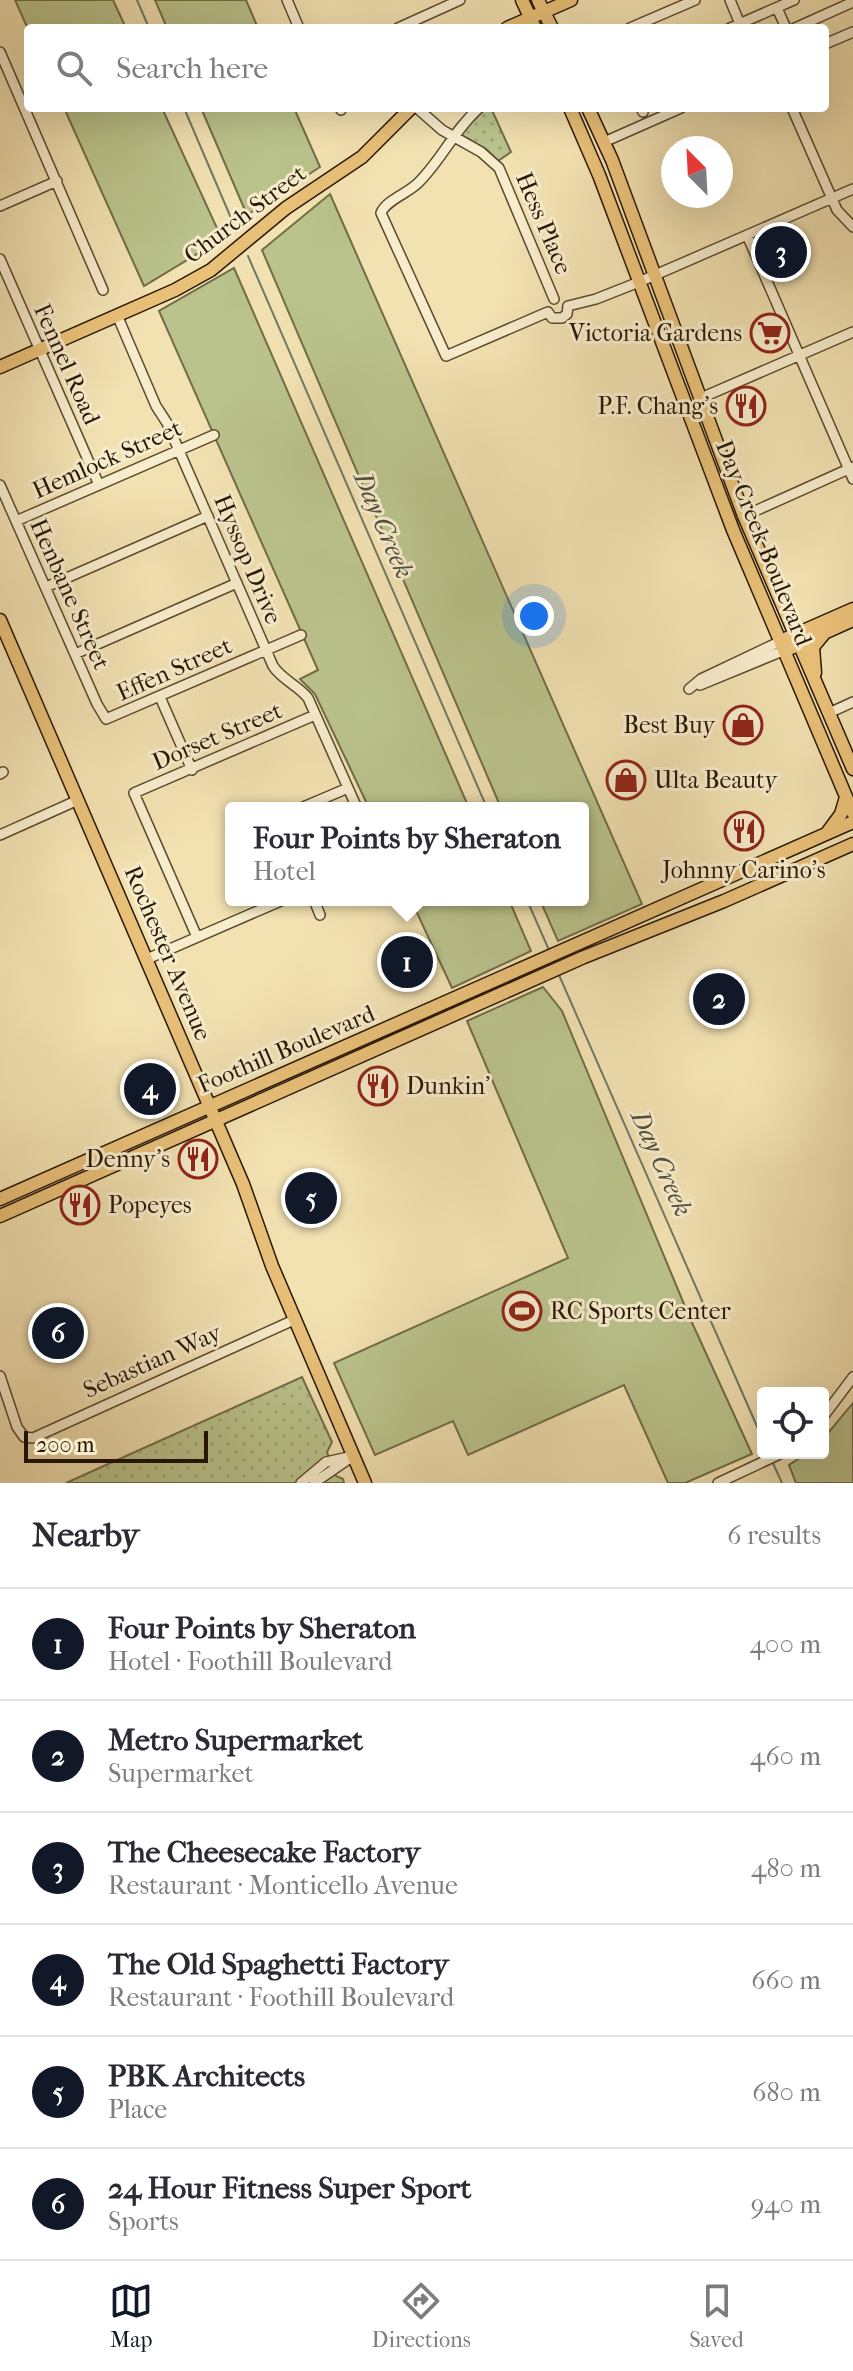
<!DOCTYPE html>
<meta charset="utf-8">
<style>
body{margin:0;font-family:"IM FELL French Canon",serif;background:#f7f7f7;color:#2b2b33}
.controls{position:absolute;right:24px;bottom:24px;display:grid;overflow:hidden;border-radius:8px;box-shadow:0 8px 32px #0002}
.controls button{width:72px;height:72px;display:grid;place-items:center;padding:0;border:0;border-bottom:2px solid #e1e1e2;background:#fff;color:#2b2b33;font:40px sans-serif}
.compass{position:absolute;left:661px;top:136px;width:72px;height:72px;border-radius:50%;background:#fff;box-shadow:0 8px 32px #0002;rotate:336deg}
.scale{position:absolute;left:24px;bottom:20px;width:184px;box-sizing:border-box;padding-left:8px;border:4px solid #281704;border-top:0;font-size:22px;line-height:28px;white-space:nowrap;color:#281704;-webkit-text-stroke:6px #f7eccc;paint-order:stroke}
.you{position:absolute;left:534px;top:616px;width:28px;height:28px;margin:-20px;border:6px solid #fff;border-radius:50%;background:#1a73e8;box-shadow:0 0 0 12px #1a73e833}
.badge{display:grid;place-items:center;width:52px;height:52px;border-radius:50%;background:#111827;color:#fff;font-size:26px;font-weight:700}
.pin{position:absolute;translate:-50% -50%;border:4px solid #fff;box-shadow:0 2px 8px #0006}
.popup{position:absolute;left:225px;top:802px;width:364px;height:104px;box-sizing:border-box;display:grid;place-content:center;border-radius:8px;background:#fff;filter:drop-shadow(0 2px 6px #0005);font-size:26px;white-space:nowrap;color:#7c7c81}
.popup b{font-size:30px;color:#2b2b33}
.popup::after{content:'';position:absolute;left:50%;top:100%;margin-left:-16px;border:16px solid transparent;border-top-color:#fff}
.list{margin:0;padding:0;list-style:none}
h2{display:flex;justify-content:space-between;align-items:center;height:104px;margin:0;padding:0 32px;font-size:34px}
h2 small{font-size:26px;font-weight:400;color:#7c7c81}
.list li{display:grid;grid-template-columns:52px 1fr auto;gap:24px;align-items:center;box-sizing:border-box;height:112px;padding:0 32px;border-top:2px solid #e1e1e2}
.list b{display:block;font-size:30px;white-space:nowrap}
.list p{margin:0;font-size:26px;white-space:nowrap;color:#7c7c81}
.list em{font-size:26px;font-style:normal;color:#7c7c81}
.icon{flex:none;width:44px;height:44px;fill:none;stroke:currentColor;stroke-width:2;stroke-linecap:round;stroke-linejoin:round}
.map{position:relative;flex:none;width:853px;height:1483px;overflow:hidden}
.search{position:absolute;background:#fff;box-shadow:0 8px 32px #0002;left:24px;right:24px;top:24px;height:88px;display:flex;align-items:center;gap:20px;box-sizing:border-box;padding:0 28px;border-radius:8px;color:#7c7c81;font-size:30px}
.sheet{height:776px;background:#fff}
nav{display:flex;justify-content:space-around;align-items:center;box-sizing:border-box;height:112px;border-top:2px solid #e1e1e2;background:#fff;font-size:22px;color:#7c7c81}
nav a{display:grid;justify-items:center;gap:4px}
nav .on{color:#111827}
.map>svg:first-child{display:block}
</style>
<div class="map">
<svg width="853" height="1483" viewBox="0 0 853 1483">
<defs>
<pattern id="park-dots" width="8" height="8" patternUnits="userSpaceOnUse" patternTransform="scale(2)"><rect width="8" height="8" fill="#bac38c"/><path d="M2 2h.1M6 6h.1" fill="none" stroke="#a0a777" stroke-width="1.8" stroke-linecap="round"/></pattern>
</defs>
<rect width="100%" height="100%" fill="#f2e1b1"/>
<filter id="stains"><feTurbulence type="fractalNoise" baseFrequency=".0025" numOctaves="4"/><feColorMatrix values="0 0 0 0 .2 0 0 0 0 .09 0 0 0 0 .02 0 0 0 .5 -.17"/></filter>
<radialGradient id="worn" r=".72"><stop offset=".6" stop-color="#630" stop-opacity="0"/><stop offset="1" stop-color="#630" stop-opacity=".3"/></radialGradient>
<path fill="#bac38c" stroke="#716d48" stroke-width="2" d="M15 0H113L126 28 28 29Z
M155 0H246L258 28H167Z
M64 108H162L222 239 144 286Z
M201 108H294L320 167 247 215Z
M330 194 642 904 558 941 540 900H583V808H501L262 250Z
M234 268 469 808H369L315 694 300 679 318 670 159 311Z
M411 900H509L531 951 452 988Z
M543 987 562 1011 689 1316 752 1454 685 1483H668L624 1385 468 1455 453 1421 375 1455 334 1363 568 1258 467 1021Z
M853 1403V1483H796L789 1465 808 1453H823V1439Z"/>
<path fill="url(#park-dots)" stroke="#716d48" stroke-width="2" d="M486 108H491L511 152 498 161 486 149 460 134 470 121H473Z
M302 1377 332 1442 327 1452 336 1476 343 1479 344 1483H66Z"/>
<g fill="none" stroke-linecap="round" stroke-linejoin="round">
<path stroke="#6d7b67" stroke-width="2" d="M137 0 149 28
M184 108 237 232
M248 256 487 808
M527 900 549 950
M559 975 763 1440
M772 1461 782 1483"/>
<defs>
<path id="minor" d="M287 0 299 28
M730 0 740 24
M777 8 786 28
M398 28 460 0
M630 28 695 0
M730 28 794 0
M795 28 853 2
M825 44 853 32
M0 52 103 290
M340 108 341 110
M417 108 442 130 481 152 499 168 554 299
M479 108C455 129 442 159 419 182 409 193 386 200 381 213L446 356 548 312
M641 108 643 112
M792 108 837 210 853 227
M604 142 681 108
M0 206 57 181
M747 235 853 479
M0 259 99 485
M568 306 596 299 639 282 853 189
M548 312 552 318H562L567 314 568 306
M117 315 156 406 167 423 273 666C282 680 298 685 308 698L357 808
M701 398 853 332
M0 485 97 704 106 719 301 635
M744 516 853 467
M16 521 214 435
M46 587 208 516
M75 654 237 583
M700 685 785 650
M689 689 701 679 781 641
M160 697 192 770
M829 713 853 702
M0 774 3 772
M301 808 348 788
M0 835 78 800
M314 900 320 915
M197 937 134 793 315 715
M147 959 283 900
M0 1376 17 1427 24 1437 33 1438 296 1319
M823 1417 853 1377
M301 1483 326 1462 353 1456
M314 1483 353 1456
M718 1483 782 1453"/>
<path id="major" d="M522 0 535 28
M538 0 552 28
M507 28 571 0
M570 108 599 175 733 530 853 813
M588 108 612 160 744 516 853 769
M0 367 175 290 211 270 286 208 362 157 411 108
M0 620 243 1184 272 1266 365 1483
M787 638 853 609
M791 648 853 620
M815 673 813 647 823 635
M827 833 841 814 846 797
M0 1199 853 822
M0 1216 584 957 724 901 853 844"/>
</defs>
<use href="#minor" stroke="#5a4a2f" stroke-width="12"/>
<use href="#major" stroke="#281704" stroke-width="15"/>
<use href="#minor" stroke="#f7eccc" stroke-width="9"/>
<use href="#major" stroke="#e9c078" stroke-width="12"/>
</g>
<defs>
<symbol id="supermarket-ring" viewBox="-11 -11 22 22"><circle r="9.5" fill="#f7eccc" stroke="#8f2418" stroke-width="1.5"/><path d="M-6-5.5h2.5l.6 2H6L4.5 2H-2.5L-4.4-4H-6ZM-1.5 3.2a1.3 1.3 0 1 0 .1 0ZM3 3.2a1.3 1.3 0 1 0 .1 0Z" fill="#8f2418"/></symbol>
<symbol id="restaurant-ring" viewBox="-11 -11 22 22"><circle r="9.5" fill="#f7eccc" stroke="#8f2418" stroke-width="1.5"/><path d="M-5-6h1v4h1v-4h1v4h1v-4h1v5L-1.5 .5V6h-2V.5L-5-1ZM5-6V6H3V1.5H1.5Q1.5-4 5-6Z" fill="#8f2418"/></symbol>
<symbol id="shop-ring" viewBox="-11 -11 22 22"><circle r="9.5" fill="#f7eccc" stroke="#8f2418" stroke-width="1.5"/><path d="M-5-2.5h2.3a2.7 3.5 0 0 1 5.4 0H5L5.5 6h-11ZM-1.5-2.5h3a1.5 2.3 0 0 0-3 0Z" fill="#8f2418"/></symbol>
<symbol id="stadium-ring" viewBox="-11 -11 22 22"><circle r="9.5" fill="#f7eccc" stroke="#8f2418" stroke-width="1.5"/><path d="M0-5a6.5 5 0 1 0 0 10a6.5 5 0 1 0 0-10ZM-3.5-1.8h7v3.6h-7Z" fill="#8f2418"/></symbol>
</defs>
<g fill-rule="evenodd">
<use href="#supermarket-ring" x="748" y="311" width="44" height="44"/>
<use href="#restaurant-ring" x="724" y="384" width="44" height="44"/>
<use href="#shop-ring" x="721" y="703" width="44" height="44"/>
<use href="#shop-ring" x="604" y="758" width="44" height="44"/>
<use href="#restaurant-ring" x="722" y="809" width="44" height="44"/>
<use href="#restaurant-ring" x="356" y="1064" width="44" height="44"/>
<use href="#restaurant-ring" x="176" y="1137" width="44" height="44"/>
<use href="#restaurant-ring" x="58" y="1183" width="44" height="44"/>
<use href="#stadium-ring" x="500" y="1289" width="44" height="44"/>
</g>
<g text-anchor="middle" stroke-width="6" stroke-linejoin="round" paint-order="stroke">
<g font-size="24" fill="#281704" stroke="#f7eccc">
<text transform="translate(245 214) rotate(-37)" y="8">Church Street</text>
<text transform="translate(544 223) rotate(67)" y="8">Hess Place</text>
<text transform="translate(67 364) rotate(66)" y="8">Fennel Road</text>
<text transform="translate(107 459) rotate(-24)" y="8">Hemlock Street</text>
<text transform="translate(764 543) rotate(68)" y="8">Day Creek Boulevard</text>
<text transform="translate(248 559) rotate(67)" y="8">Hyssop Drive</text>
<text transform="translate(70 594) rotate(66)" y="8">Henbane Street</text>
<text transform="translate(174 669) rotate(-24)" y="8">Effen Street</text>
<text transform="translate(217 736) rotate(-23)" y="8">Dorset Street</text>
<text transform="translate(168 953) rotate(67)" y="8">Rochester Avenue</text>
<text transform="translate(286 1049) rotate(-23)" y="8">Foothill Boulevard</text>
<text transform="translate(152 1361) rotate(-24)" y="8">Sebastian Way</text>
</g>
<g font-size="24" fill="#281704" stroke="#f7eccc" text-anchor="end">
<text x="742" y="341">Victoria Gardens</text>
<text x="718" y="414">P.F. Chang's</text>
<text x="715" y="733">Best Buy</text>
<text x="654" y="788" text-anchor="start">Ulta Beauty</text>
<text x="744" y="878" text-anchor="middle">Johnny Carino's</text>
<text x="406" y="1094" text-anchor="start">Dunkin'</text>
<text x="170" y="1167">Denny's</text>
<text x="108" y="1213" text-anchor="start">Popeyes</text>
<text x="550" y="1319" text-anchor="start">RC Sports Center</text>
</g>
<g font-size="26" font-style="italic" fill="#50513e" stroke="#f7eccc">
<text transform="translate(384 525) rotate(67)" y="9">Day Creek</text>
<text transform="translate(662 1163) rotate(66)" y="9">Day Creek</text>
</g>
</g>
<rect width="100%" height="100%" filter="url(#stains)"/>
<rect width="100%" height="100%" fill="url(#worn)"/>
</svg>
<div class="controls">
<button><svg class="icon" aria-label="locate" viewBox="0 0 24 24"><circle cx="12" cy="12" r="6"/><path d="M12 2v4M12 18v4M2 12h4M18 12h4"/></svg></button>
</div>
<svg class="compass" viewBox="-18 -18 36 36"><path d="M0-13l5 13h-10z" fill="#e53935"/><path d="M0 13l5-13h-10z" fill="#7c7c81"/></svg>
<div class="scale">200 m</div>
<div class="you"></div>
<div class="pin badge" style="left:407px;top:962px">1</div>
<div class="popup"><b>Four Points by Sheraton</b>Hotel</div>
<div class="pin badge" style="left:719px;top:999px">2</div>
<div class="pin badge" style="left:781px;top:252px">3</div>
<div class="pin badge" style="left:150px;top:1089px">4</div>
<div class="pin badge" style="left:311px;top:1198px">5</div>
<div class="pin badge" style="left:58px;top:1333px">6</div>
<div class="search"><svg class="icon" aria-label="search" viewBox="0 0 24 24"><circle cx="10" cy="10" r="6"/><path d="M15 15l6 6"/></svg>Search here</div>
</div>
<section class="sheet">
<h2>Nearby<small>6 results</small></h2>
<ul class="list">
<li><span class="badge">1</span><div><b>Four Points by Sheraton</b><p>Hotel · Foothill Boulevard</p></div><em>400 m</em></li>
<li><span class="badge">2</span><div><b>Metro Supermarket</b><p>Supermarket</p></div><em>460 m</em></li>
<li><span class="badge">3</span><div><b>The Cheesecake Factory</b><p>Restaurant · Monticello Avenue</p></div><em>480 m</em></li>
<li><span class="badge">4</span><div><b>The Old Spaghetti Factory</b><p>Restaurant · Foothill Boulevard</p></div><em>660 m</em></li>
<li><span class="badge">5</span><div><b>PBK Architects</b><p>Place</p></div><em>680 m</em></li>
<li><span class="badge">6</span><div><b>24 Hour Fitness Super Sport</b><p>Sports</p></div><em>940 m</em></li>
</ul>
</section>
<nav>
<a class="on"><svg class="icon" aria-label="map" viewBox="0 0 24 24"><path d="M3 6l6-2 6 2 6-2v14l-6 2-6-2-6 2zM9 4v14M15 6v14"/></svg>Map</a>
<a><svg class="icon" aria-label="directions" viewBox="0 0 24 24"><path d="M12 3l9 9-9 9-9-9zM9 14v-3h6M13 9l2 2-2 2"/></svg>Directions</a>
<a><svg class="icon" aria-label="saved" viewBox="0 0 24 24"><path d="M7 4h10v16l-5-4-5 4z"/></svg>Saved</a>
</nav>
